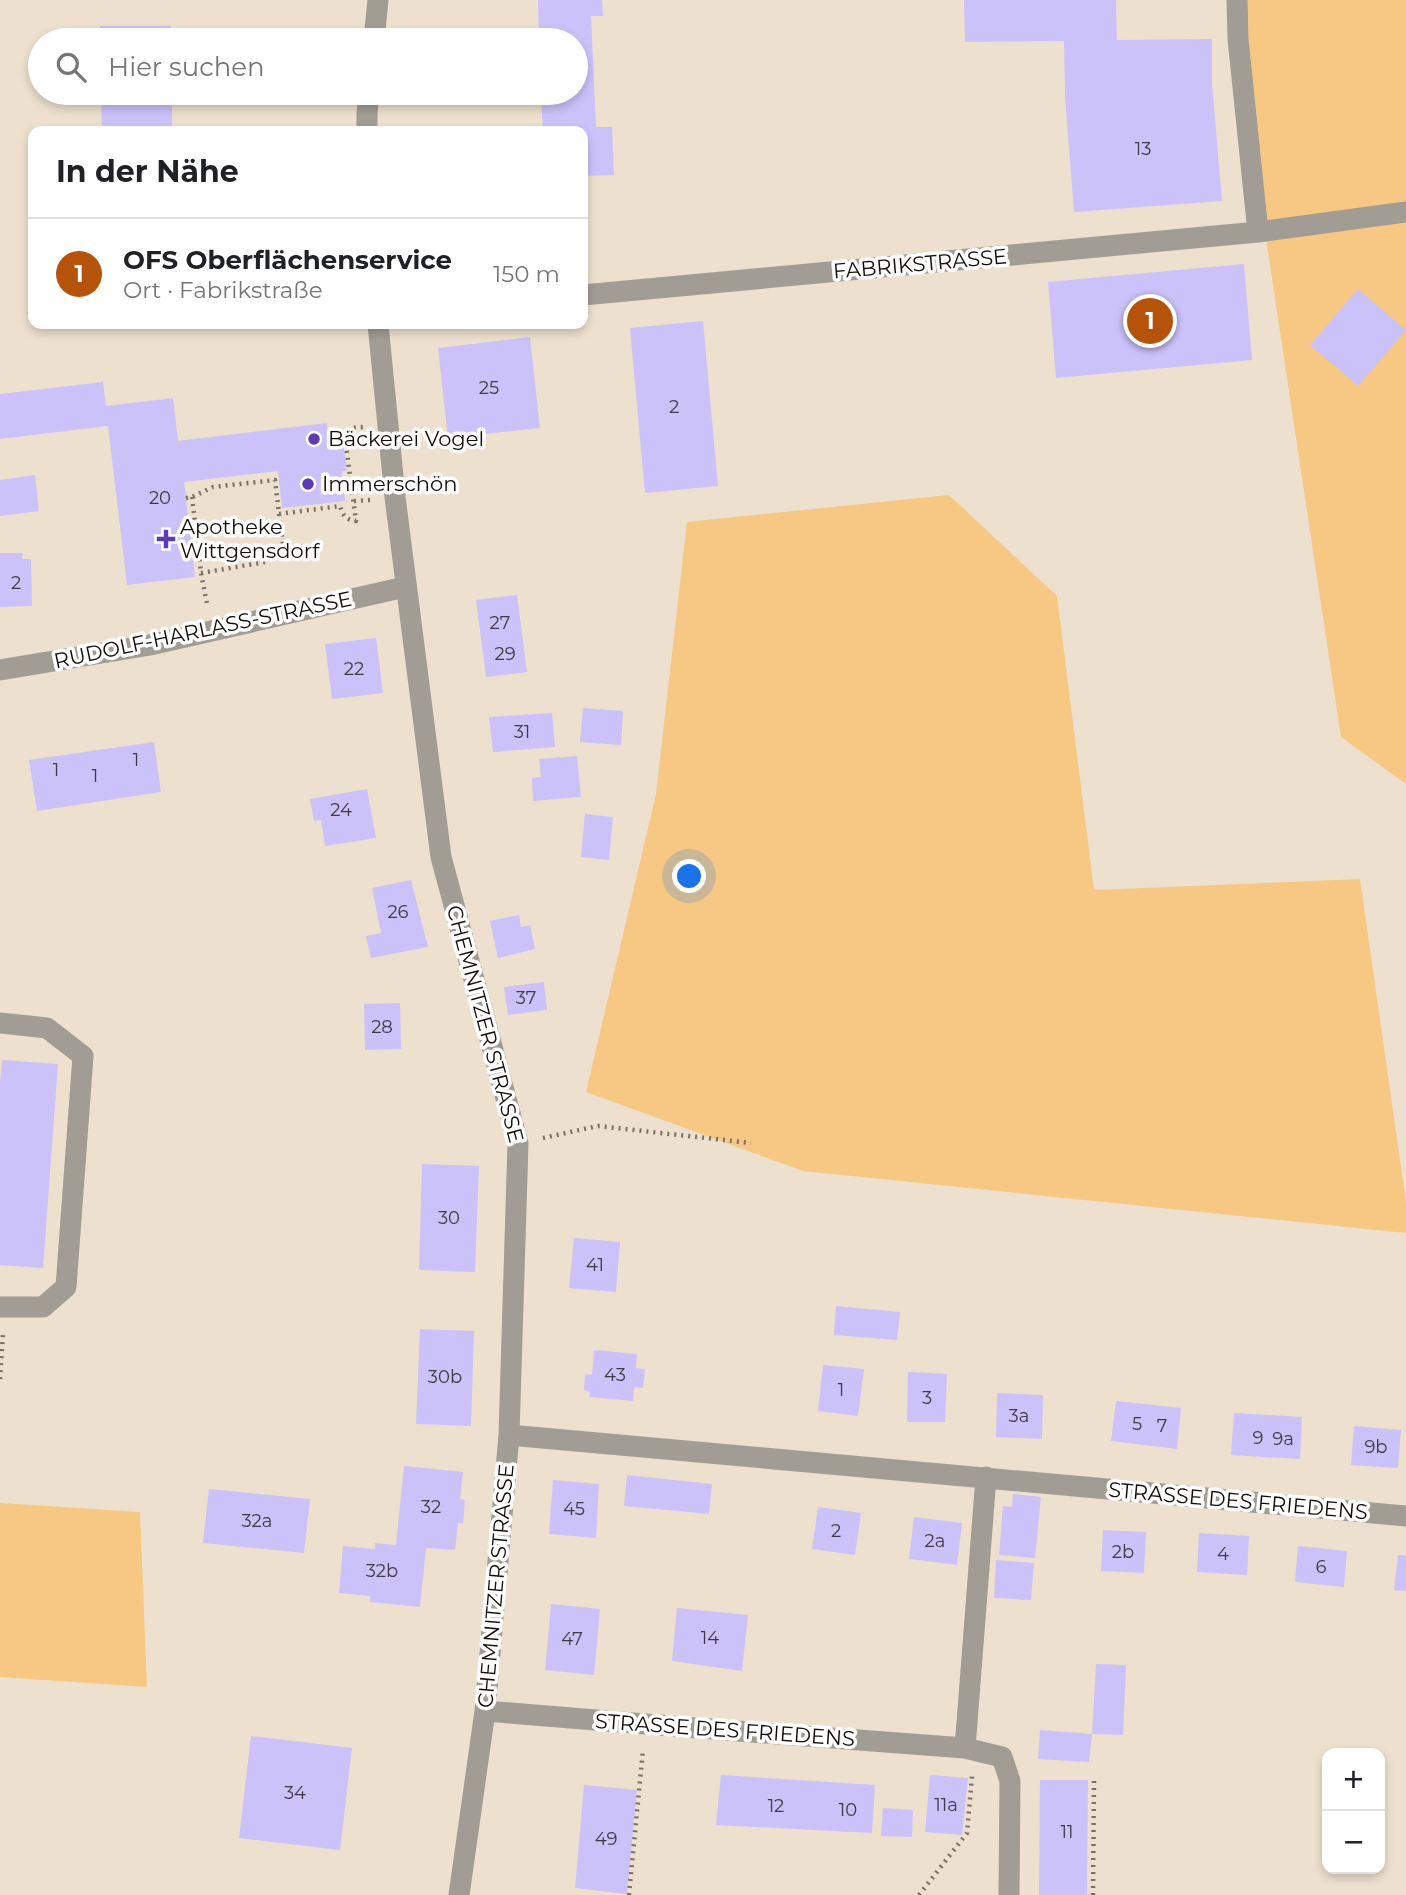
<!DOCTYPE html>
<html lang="de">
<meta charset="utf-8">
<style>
body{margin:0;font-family:Montserrat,sans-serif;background:#f6f6f6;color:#202124}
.controls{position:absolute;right:21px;bottom:21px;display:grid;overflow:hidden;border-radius:14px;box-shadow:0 4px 10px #0003}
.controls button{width:63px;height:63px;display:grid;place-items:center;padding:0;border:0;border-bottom:2px solid #e0e0e0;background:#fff;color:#202124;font:35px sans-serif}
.you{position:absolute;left:690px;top:877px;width:24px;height:24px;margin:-18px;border:5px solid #fff;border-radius:50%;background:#1a73e8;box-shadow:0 0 0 10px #1a73e833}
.badge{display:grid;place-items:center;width:46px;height:46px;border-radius:50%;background:#b45309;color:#fff;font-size:23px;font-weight:700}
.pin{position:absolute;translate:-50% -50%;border:4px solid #fff;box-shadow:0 2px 7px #0006}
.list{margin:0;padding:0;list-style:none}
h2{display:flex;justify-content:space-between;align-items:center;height:91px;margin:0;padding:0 28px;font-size:30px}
h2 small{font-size:23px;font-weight:400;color:#757577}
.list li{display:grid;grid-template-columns:46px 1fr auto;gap:21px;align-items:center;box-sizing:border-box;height:112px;padding:0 28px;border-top:2px solid #e0e0e0}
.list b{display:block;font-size:26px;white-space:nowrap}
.list p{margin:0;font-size:23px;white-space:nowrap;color:#757577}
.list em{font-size:23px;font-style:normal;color:#757577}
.icon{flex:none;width:38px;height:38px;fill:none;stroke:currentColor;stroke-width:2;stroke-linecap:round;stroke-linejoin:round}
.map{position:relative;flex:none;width:1406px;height:1895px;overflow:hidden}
.search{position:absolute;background:#fff;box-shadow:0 4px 10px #0003;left:28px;top:28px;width:560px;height:77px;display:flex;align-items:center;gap:18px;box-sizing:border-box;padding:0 24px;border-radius:38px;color:#757577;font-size:26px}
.panel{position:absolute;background:#fff;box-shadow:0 4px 10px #0003;left:28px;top:126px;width:560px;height:203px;border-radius:14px}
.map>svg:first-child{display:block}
</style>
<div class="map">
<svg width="1406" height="1895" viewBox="0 0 1406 1895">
<rect width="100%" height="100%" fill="#ede0ce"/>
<path fill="#f6c884" d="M1237 0H1406V201L1322 216 1406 208V784L1341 737 1264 225Z
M949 495 1057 596 1094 890 1360 879 1406 1202V1233L803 1171 586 1092 656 794 687 522Z
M0 1503 140 1512 147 1687 0 1677Z"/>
<path fill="#cbc2fa" d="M538 0H602L603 16H591L596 127H612L614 175 583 176V131H543L541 93H576V40H539Z
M964 0H1116L1117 40 1212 39V84L1222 201 1074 212 1065 97 1064 41 965 42Z
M100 26H171V40H101Z
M101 93H172V131H102Z
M1244 264 1252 360 1056 378 1048 282Z
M1358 289 1406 330 1358 386 1310 345Z
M703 321 718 486 645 493 630 328Z
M530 337 540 428 448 438 438 348Z
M103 382 106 406 173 398 178 441 327 423 330 450 344 448 347 471H342L345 501 282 508 278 471 184 482 195 577 127 585 108 426 0 439V394Z
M35 475 39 511 0 516V480Z
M0 553H23L22 559H31L32 606 0 607Z
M517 595 527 672 486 677 476 600Z
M376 638 383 693 332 699 325 644Z
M583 708 623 711 621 745 580 742Z
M552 713 555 747 493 752 489 717Z
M154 742 161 792 37 811 29 760Z
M577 756 581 797 533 801 532 778 541 777 539 759Z
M367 789 376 838 325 846 321 820 314 821 310 799Z
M585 814 613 817 609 860 581 857Z
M411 880 428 947 371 958 366 936 381 933 372 888Z
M519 915 521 927 530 925 535 949 498 958 490 921Z
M544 982 547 1010 508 1015 504 987Z
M400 1003 401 1049 365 1050 364 1004Z
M2 1060 58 1064 43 1268 0 1265V1083Z
M422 1164 479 1166 475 1272 419 1270Z
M574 1238 620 1242 616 1292 569 1288Z
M836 1306 900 1312 897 1340 834 1335Z
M420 1329 474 1331 471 1426 416 1424Z
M594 1350 637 1354 636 1368 645 1369 643 1388 634 1387 633 1401 589 1397 590 1392 584 1390 585 1376 587 1374 592 1375Z
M823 1365 864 1369 858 1416 818 1411Z
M908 1372 947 1374 945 1422H907Z
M997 1393 1043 1395 1042 1439 996 1437Z
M1116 1401 1181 1408 1177 1449 1111 1441Z
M1234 1413 1302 1417 1300 1459 1231 1455Z
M1354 1426 1401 1430 1398 1468 1351 1465Z
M404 1466 463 1472 460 1499 465 1500 463 1524 458 1523 455 1550 426 1548 420 1607 370 1602V1596L339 1593 343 1546 375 1549V1543L396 1545Z
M627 1475 712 1484 709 1514 624 1506Z
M553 1480 599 1484 596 1538 549 1534Z
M209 1489 310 1499 304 1553 203 1543Z
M1013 1494 1041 1497 1035 1558 999 1555 1003 1506 1012 1507Z
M818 1507 861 1513 855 1555 812 1549Z
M914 1517 962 1523 957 1565 909 1559Z
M1103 1530 1146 1532 1144 1573 1101 1571Z
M1199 1533 1249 1536 1247 1575 1197 1572Z
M1298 1546 1347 1551 1344 1587 1295 1582Z
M1398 1555 1406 1556V1591L1394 1590Z
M996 1560 1034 1563 1031 1600 994 1598Z
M551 1604 600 1609 594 1675 545 1670Z
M677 1608 748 1615 742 1671 672 1661Z
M1096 1664 1126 1665 1123 1735 1092 1734Z
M1040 1730 1092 1734 1089 1762 1038 1759Z
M251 1736 352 1748 340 1850 239 1838Z
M721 1775 875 1785 872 1833 716 1825Z
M930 1775 968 1778 962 1835 925 1832Z
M1040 1780H1088L1087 1895H1039Z
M584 1785 637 1790 627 1894 575 1888Z
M883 1808 913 1810 912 1837 881 1836Z"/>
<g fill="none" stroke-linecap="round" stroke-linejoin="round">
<path stroke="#7a7166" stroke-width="4.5" stroke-dasharray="2 5" stroke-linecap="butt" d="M346 438 351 428 363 427
M192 497 201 573 207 604
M186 498 192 497 213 487 275 480 279 514 340 506C343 516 346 520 356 521L345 438 329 440
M354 501 370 500
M279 514 284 552
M201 573 265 562
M543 1138 598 1126 751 1143
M0 1379 3 1334
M629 1895 643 1750
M919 1895 967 1833 972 1776
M1093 1895 1094 1779"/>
<path stroke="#a19c94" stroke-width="21" d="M1237 0 1238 39 1258 232
M374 40 378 0
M367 131V114L369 93
M583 295 1258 232 1406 212
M378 324 395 497 441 857 518 1143 509 1435 485 1711 459 1895
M0 670 150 645 405 587
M0 1023 47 1028 83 1056 66 1287 43 1307H0
M509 1435 1406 1516
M485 1711 645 1724 965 1748 1002 1757 1010 1781 1009 1895
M965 1748 986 1477"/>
</g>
<g fill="#5f3bb3" stroke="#fff" stroke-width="2.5">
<circle cx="314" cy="439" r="7"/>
<circle cx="308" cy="484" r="7"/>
<path d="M162.5 528.5h7v7h7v7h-7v7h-7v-7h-7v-7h7z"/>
</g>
<g text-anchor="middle" stroke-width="7" stroke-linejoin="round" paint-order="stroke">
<g font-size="18" fill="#403a44">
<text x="1143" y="155">13</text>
<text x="489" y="394">25</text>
<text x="674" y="413">2</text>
<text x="160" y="504">20</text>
<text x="16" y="589">2</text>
<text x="500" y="629">27</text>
<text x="505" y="660">29</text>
<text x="354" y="675">22</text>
<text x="522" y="738">31</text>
<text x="136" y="766">1</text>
<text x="56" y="776">1</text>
<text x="95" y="782">1</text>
<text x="341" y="816">24</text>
<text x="398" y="918">26</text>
<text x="526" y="1004">37</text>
<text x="382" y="1033">28</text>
<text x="449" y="1224">30</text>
<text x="595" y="1271">41</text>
<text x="615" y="1381">43</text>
<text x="445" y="1383">30b</text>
<text x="841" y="1396">1</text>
<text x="927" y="1404">3</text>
<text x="1019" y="1422">3a</text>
<text x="1137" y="1430">5</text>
<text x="1162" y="1432">7</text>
<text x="1258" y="1444">9</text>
<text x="1283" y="1445">9a</text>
<text x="1376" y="1453">9b</text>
<text x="431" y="1513">32</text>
<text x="574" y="1515">45</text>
<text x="257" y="1527">32a</text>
<text x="836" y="1537">2</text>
<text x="935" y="1547">2a</text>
<text x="1123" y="1558">2b</text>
<text x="1223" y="1560">4</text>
<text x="1321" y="1573">6</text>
<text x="382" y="1577">32b</text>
<text x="710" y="1644">14</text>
<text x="572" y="1645">47</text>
<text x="295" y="1799">34</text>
<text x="946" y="1811">11a</text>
<text x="776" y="1812">12</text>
<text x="848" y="1816">10</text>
<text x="1067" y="1838">11</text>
<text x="606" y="1845">49</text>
</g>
<g font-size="21" fill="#120d08" stroke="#fff">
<text transform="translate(920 264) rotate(-5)" y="7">FABRIKSTRASSE</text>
<text transform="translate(203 630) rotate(-12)" y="7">RUDOLF-HARLASS-STRASSE</text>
<text transform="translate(485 1024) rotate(75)" y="7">CHEMNITZER STRASSE</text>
<text transform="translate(1238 1501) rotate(5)" y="7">STRASSE DES FRIEDENS</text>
<text transform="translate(496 1586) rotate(-85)" y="7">CHEMNITZER STRASSE</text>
<text transform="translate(725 1730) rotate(4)" y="7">STRASSE DES FRIEDENS</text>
</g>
<g font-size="21" fill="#120d08" stroke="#fff" text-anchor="start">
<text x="328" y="446">Bäckerei Vogel</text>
<text x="322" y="491">Immerschön</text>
<text x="180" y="534">Apotheke<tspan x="180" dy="24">Wittgensdorf</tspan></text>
</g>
</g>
</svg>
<div class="controls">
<button>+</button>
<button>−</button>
</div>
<div class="you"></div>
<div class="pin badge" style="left:1150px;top:321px">1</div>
<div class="search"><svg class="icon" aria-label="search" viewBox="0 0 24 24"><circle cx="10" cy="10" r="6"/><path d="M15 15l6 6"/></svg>Hier suchen</div>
<section class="panel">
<h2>In der Nähe<small></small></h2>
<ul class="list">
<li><span class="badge">1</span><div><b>OFS Oberflächenservice</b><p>Ort · Fabrikstraße</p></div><em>150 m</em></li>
</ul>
</section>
</div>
